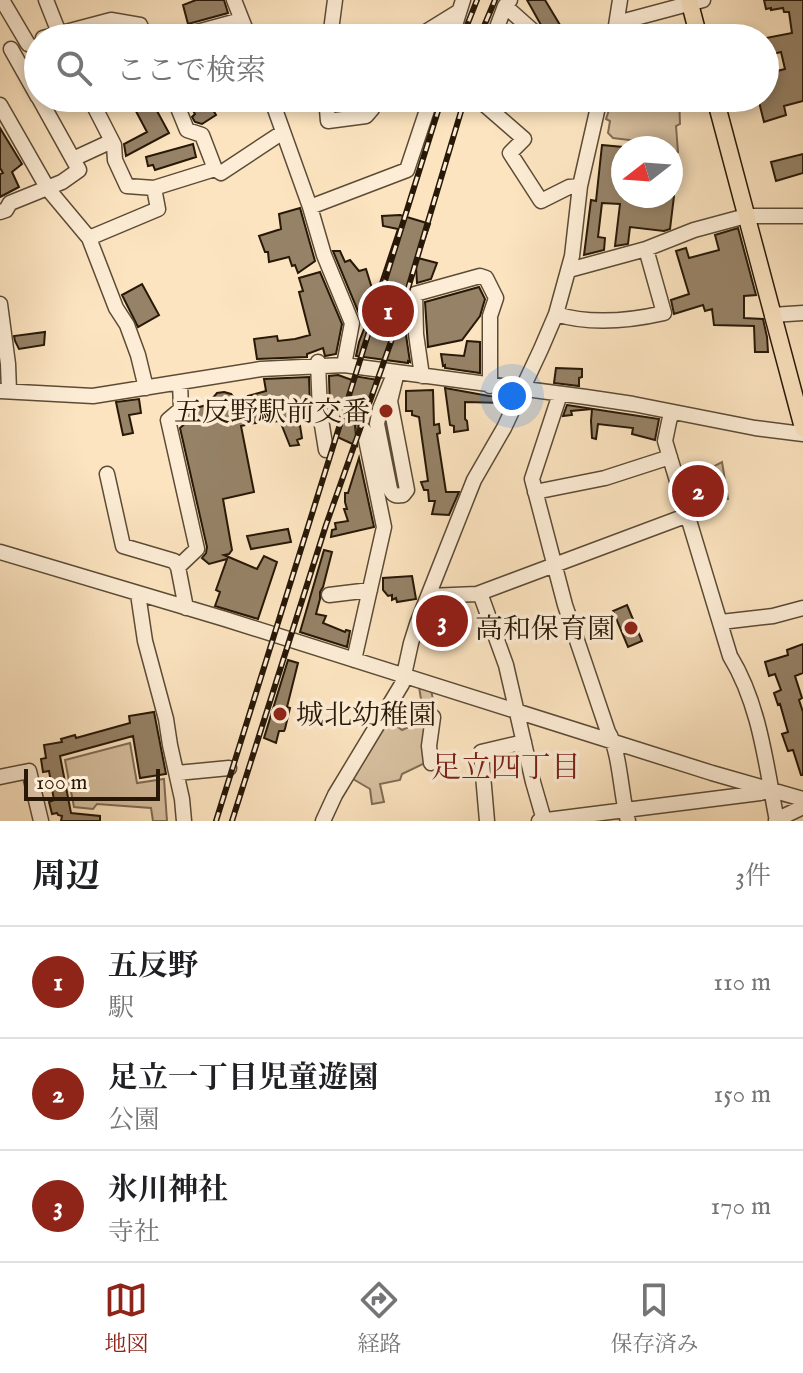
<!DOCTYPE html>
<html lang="ja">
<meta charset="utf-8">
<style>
body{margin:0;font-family:"IM FELL English","Noto Serif JP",serif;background:#f2f2f2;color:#202124}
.compass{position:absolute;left:611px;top:136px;width:72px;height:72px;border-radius:50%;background:#fff;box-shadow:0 4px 12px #0003;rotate:253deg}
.scale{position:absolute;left:24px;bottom:20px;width:136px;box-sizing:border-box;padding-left:8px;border:4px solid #271807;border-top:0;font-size:22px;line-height:28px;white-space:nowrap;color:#271807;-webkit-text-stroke:6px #fdedd6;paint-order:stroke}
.you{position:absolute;left:512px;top:396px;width:28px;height:28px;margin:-20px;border:6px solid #fff;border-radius:50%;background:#1a73e8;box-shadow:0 0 0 12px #1a73e833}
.badge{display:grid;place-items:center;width:52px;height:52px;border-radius:50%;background:#8f2418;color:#fff;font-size:26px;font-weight:700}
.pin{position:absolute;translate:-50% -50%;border:4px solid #fff;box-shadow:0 2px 8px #0006}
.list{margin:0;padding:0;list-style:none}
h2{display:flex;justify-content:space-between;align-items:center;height:104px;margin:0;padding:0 32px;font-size:34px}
h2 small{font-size:26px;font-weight:400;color:#757577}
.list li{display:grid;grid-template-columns:52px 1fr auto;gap:24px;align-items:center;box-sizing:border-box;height:112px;padding:0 32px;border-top:2px solid #e0e0e0}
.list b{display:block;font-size:30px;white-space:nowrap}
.list p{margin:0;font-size:26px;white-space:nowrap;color:#757577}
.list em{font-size:26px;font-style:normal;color:#757577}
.icon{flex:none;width:44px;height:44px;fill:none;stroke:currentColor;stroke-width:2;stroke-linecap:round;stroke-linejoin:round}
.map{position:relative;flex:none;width:803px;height:821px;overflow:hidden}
.search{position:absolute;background:#fff;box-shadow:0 4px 12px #0003;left:24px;right:24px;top:24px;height:88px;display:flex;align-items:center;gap:20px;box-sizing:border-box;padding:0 28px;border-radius:44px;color:#757577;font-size:30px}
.sheet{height:440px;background:#fff}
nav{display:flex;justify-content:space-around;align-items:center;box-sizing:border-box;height:112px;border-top:2px solid #e0e0e0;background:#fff;font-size:22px;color:#757577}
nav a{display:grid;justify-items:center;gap:4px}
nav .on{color:#8f2418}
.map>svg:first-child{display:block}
</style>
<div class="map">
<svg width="803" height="821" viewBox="0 0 803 821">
<rect width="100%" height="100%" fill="#fce4c0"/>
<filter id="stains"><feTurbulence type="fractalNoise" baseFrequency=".0025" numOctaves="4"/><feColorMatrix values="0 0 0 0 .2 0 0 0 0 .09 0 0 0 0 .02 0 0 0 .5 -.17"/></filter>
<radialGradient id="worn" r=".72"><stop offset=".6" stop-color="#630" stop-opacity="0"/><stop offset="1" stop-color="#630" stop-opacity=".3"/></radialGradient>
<path fill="#d8c1a1" stroke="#806c54" stroke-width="2" d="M613 98H679L680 124 676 126 678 152 671 151V148H658L654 143 613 138 608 133 610 121 606 119Z
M722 462 728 499 688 505 682 483Z
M419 687 431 690 436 713 427 762 402 774 400 780 380 784 384 802 372 804 370 789 353 779 389 720 402 730 422 721 423 711Z
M130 743 137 783 164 779 167 821H153L151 808 97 804 93 809 74 807 65 760Z"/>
<path fill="#968267" stroke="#271807" stroke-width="2" d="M196 0H224L228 13 188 24 183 5Z
M527 0H545L566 35 561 38H551L550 34 541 25Z
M764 0H803V101L784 106 786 115 764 122 758 98H765V74L785 69 781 52 769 55 766 38 792 33 789 12H784L783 8 771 10V8L766 9Z
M129 98H150L169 133 126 156 124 144 147 132Z
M186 98H206L216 115 202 124 195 122 192 117 195 114Z
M0 128 22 164 12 172 19 187 0 197V174L3 173 0 168Z
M193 144 196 157 155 170 153 165 148 166 146 157Z
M602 145 623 147V196H674L670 229 664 231 630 227 628 244 615 246 620 204 602 203 598 237 605 238 604 250 584 255 591 200 596 201Z
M803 154V173L776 181 771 162Z
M300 208 315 261 298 273 295 265 292 266 289 257 269 262 268 252H265L259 236 281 229 279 214Z
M400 215 430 224 418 258 437 263 431 279 417 283 416 266 409 286 406 291 402 308 405 309 406 335 410 362 408 361V363L356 356 359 342 369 316H360L333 251H340L345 262 350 260 359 271 366 269 375 298 398 229 383 226 382 216Z
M738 228 756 295 744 296V318L763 319 767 337 768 352H755L754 326 714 325 712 309 705 311 703 305 674 314 671 300 689 294 676 251 686 248 689 258 719 250 715 235Z
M320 272 342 324 336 354 325 356 323 348 307 354V357L257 359 254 339 277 336 278 341 295 339 310 335 299 292 303 291 299 278Z
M142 284 159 315 138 327 122 295Z
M479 287 485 299 480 316 462 340 428 347 425 302Z
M45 332 44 345 19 349 15 341 14 336Z
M467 341 480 342V373L445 368V365L443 366 441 354 464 356Z
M556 368 582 369V377L579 378V386L554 383Z
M338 375 352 380 354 376 378 380 365 420 358 422 355 426 357 446 335 436 342 413H330L329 376Z
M309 377 310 406 297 407 302 438 297 440 299 445 290 446 280 421 269 422V420L256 423 248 396 266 391 264 379Z
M445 388 489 396 508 397 505 403 465 402V419L467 421 468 430 454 432V426L450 425Z
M433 390 434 425 439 424 440 433 437 434 446 492H459L449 515 432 514 435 501H429L428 490H424L421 482 428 481 419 417 412 415V411H406V391Z
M224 392 231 394 255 423 241 426 254 492 223 499 232 550 229 554 224 555 257 569 264 556 277 562 258 619 215 606 220 592 216 590 227 559 209 564 202 558 206 553 207 547 180 428 188 421 187 417 191 409 207 405 217 393Z
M139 399 141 413 129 415 133 433 123 435 116 402Z
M567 405 659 419 655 440 632 434 633 428 598 424 596 439 592 438 591 421 592 409 571 411 572 415 563 416Z
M359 458 374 527 331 537 332 530 336 529 335 523 348 521 344 509H347L345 502V493H348Z
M288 529 291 542 251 549 247 536Z
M324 550 332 552 323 587 320 592V599L316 614 326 616 323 623 345 632 346 630 350 631 347 647 300 632Z
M412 576 416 599 397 602 396 598 392 600V595L388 596 383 590V578Z
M627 605 642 641 628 647 613 611Z
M433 612H449L460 630 423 637Z
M803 644V673L795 676 802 698 799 700 803 712V775H801L793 750 788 751 782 734 788 732 780 704 778 705 774 693 781 690 775 674 769 676 765 662 788 655 787 650Z
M288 660 298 663 287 707 290 708 285 729 284 731H279L276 743 264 738Z
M154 712 166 774 140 778 133 736 60 756 71 813 100 816V821H61L62 816 58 815 57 813 52 814 49 802 54 800 49 771 43 772 41 759 46 758 44 745 62 742 61 739 75 735 76 738 130 723 129 716Z"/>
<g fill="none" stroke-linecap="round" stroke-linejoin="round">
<defs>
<path id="minor" d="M2 0 28 44
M46 0 61 38
M234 0 249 38
M505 6 541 38
M617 23 703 0
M43 38 111 20 140 25 146 38
M175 38 241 20
M330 38 335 0
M416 38 458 12
M451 38 463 0
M493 38 505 6 510 0
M614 38 620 0
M11 49 38 97
M90 98 114 145 115 160 127 186 154 188 215 169 221 173 283 132
M174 98 187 130 202 135 215 169
M271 98 310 207 324 255 352 323 344 365
M326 98 328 121 366 116 372 109 374 98
M477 98 524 139 510 153 541 201 569 187 580 186
M0 105 48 189 89 238 116 308 127 325 138 355 146 388
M73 159 112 141
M310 207 407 170 431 98
M0 212 6 210 10 203 62 182 79 170 39 98
M89 238 158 209 154 188
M569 270 646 249 694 230 746 216H803
M0 304 8 364 9 391
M556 314C591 325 629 321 664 313L646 249
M772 315 803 313
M318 362 320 413 326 450
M395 372 396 376 390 401 407 490 403 495C396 496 393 496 390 489L377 424 380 409Z
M422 376 416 334 415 294 480 276 486 278 496 298 490 316V386
M0 391 93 396 261 369 344 365 586 397 633 404 755 428 803 434
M560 394 532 479 565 605 608 732C620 750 621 797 628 821
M675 413 670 417 665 441 730 656C760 705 766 765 777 821
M107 474 123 546 174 561 178 567 186 608
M535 492 605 478 670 457
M0 552 225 619 712 773 803 799
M178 567 197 549 168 420 181 409 180 382
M480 593 506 665 533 782 544 820
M138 594 145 641 166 719 170 745 182 799 184 821
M329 595 370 590
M429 596 477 594 688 515
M721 622 773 616 803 608
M354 660 384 527 364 430
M431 763 429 746 433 717
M177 773 229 768
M0 777 29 771 41 821
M776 820 803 807
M323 821 335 795 402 684 411 643 417 624 474 480 504 428 541 349 556 314 572 256 580 186 600 98
M487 821 481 752 524 742
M539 821 760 793 769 790"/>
<path id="major" d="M689 0 699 38
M715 98 803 428"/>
</defs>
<use href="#minor" stroke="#5c4b35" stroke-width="17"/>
<use href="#major" stroke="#271807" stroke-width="19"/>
<use href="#minor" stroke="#fdedd6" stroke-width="14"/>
<use href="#major" stroke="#fce4c0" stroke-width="16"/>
<defs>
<path id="rail" d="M462 38 477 0
M479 38 495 0
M216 821 442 98
M232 821 326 525 398 322 465 98"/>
</defs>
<use href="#rail" stroke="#271807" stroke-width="6"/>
<use href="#rail" stroke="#fdedd6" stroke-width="3" stroke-dasharray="9" stroke-linecap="butt"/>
</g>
<g fill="#8f2418" stroke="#fdedd6" stroke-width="3">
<circle cx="386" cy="411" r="8"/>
<circle cx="631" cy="628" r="8"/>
<circle cx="280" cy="714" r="8"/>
</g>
<g text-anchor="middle" stroke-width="7" stroke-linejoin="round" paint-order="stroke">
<g font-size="28" fill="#271807" stroke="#fdedd6" text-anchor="end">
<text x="370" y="421">五反野駅前交番</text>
<text x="615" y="638">高和保育園</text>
<text x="296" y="724" text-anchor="start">城北幼稚園</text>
</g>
<g font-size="30" fill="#7a1f14" stroke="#fdedd6">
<text x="506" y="777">足立四丁目</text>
</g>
</g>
<rect width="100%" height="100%" filter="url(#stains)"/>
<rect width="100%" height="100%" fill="url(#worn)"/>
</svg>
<svg class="compass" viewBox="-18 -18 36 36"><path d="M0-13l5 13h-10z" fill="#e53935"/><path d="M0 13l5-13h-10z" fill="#757577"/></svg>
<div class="scale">100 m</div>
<div class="you"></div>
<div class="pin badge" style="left:388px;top:311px">1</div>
<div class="pin badge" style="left:698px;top:491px">2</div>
<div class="pin badge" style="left:442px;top:621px">3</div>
<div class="search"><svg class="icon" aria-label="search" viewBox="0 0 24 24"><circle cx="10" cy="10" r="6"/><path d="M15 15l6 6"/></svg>ここで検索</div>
</div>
<section class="sheet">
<h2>周辺<small>3件</small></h2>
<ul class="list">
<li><span class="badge">1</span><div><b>五反野</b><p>駅</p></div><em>110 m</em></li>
<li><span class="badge">2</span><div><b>足立一丁目児童遊園</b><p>公園</p></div><em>150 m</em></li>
<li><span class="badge">3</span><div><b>氷川神社</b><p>寺社</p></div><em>170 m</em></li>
</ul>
</section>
<nav>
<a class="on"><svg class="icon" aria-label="map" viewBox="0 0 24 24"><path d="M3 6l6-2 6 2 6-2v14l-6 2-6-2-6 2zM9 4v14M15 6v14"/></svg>地図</a>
<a><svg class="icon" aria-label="directions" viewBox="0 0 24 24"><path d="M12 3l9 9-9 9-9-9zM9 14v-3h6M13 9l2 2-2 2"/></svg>経路</a>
<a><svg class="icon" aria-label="saved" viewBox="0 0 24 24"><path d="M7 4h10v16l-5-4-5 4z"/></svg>保存済み</a>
</nav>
